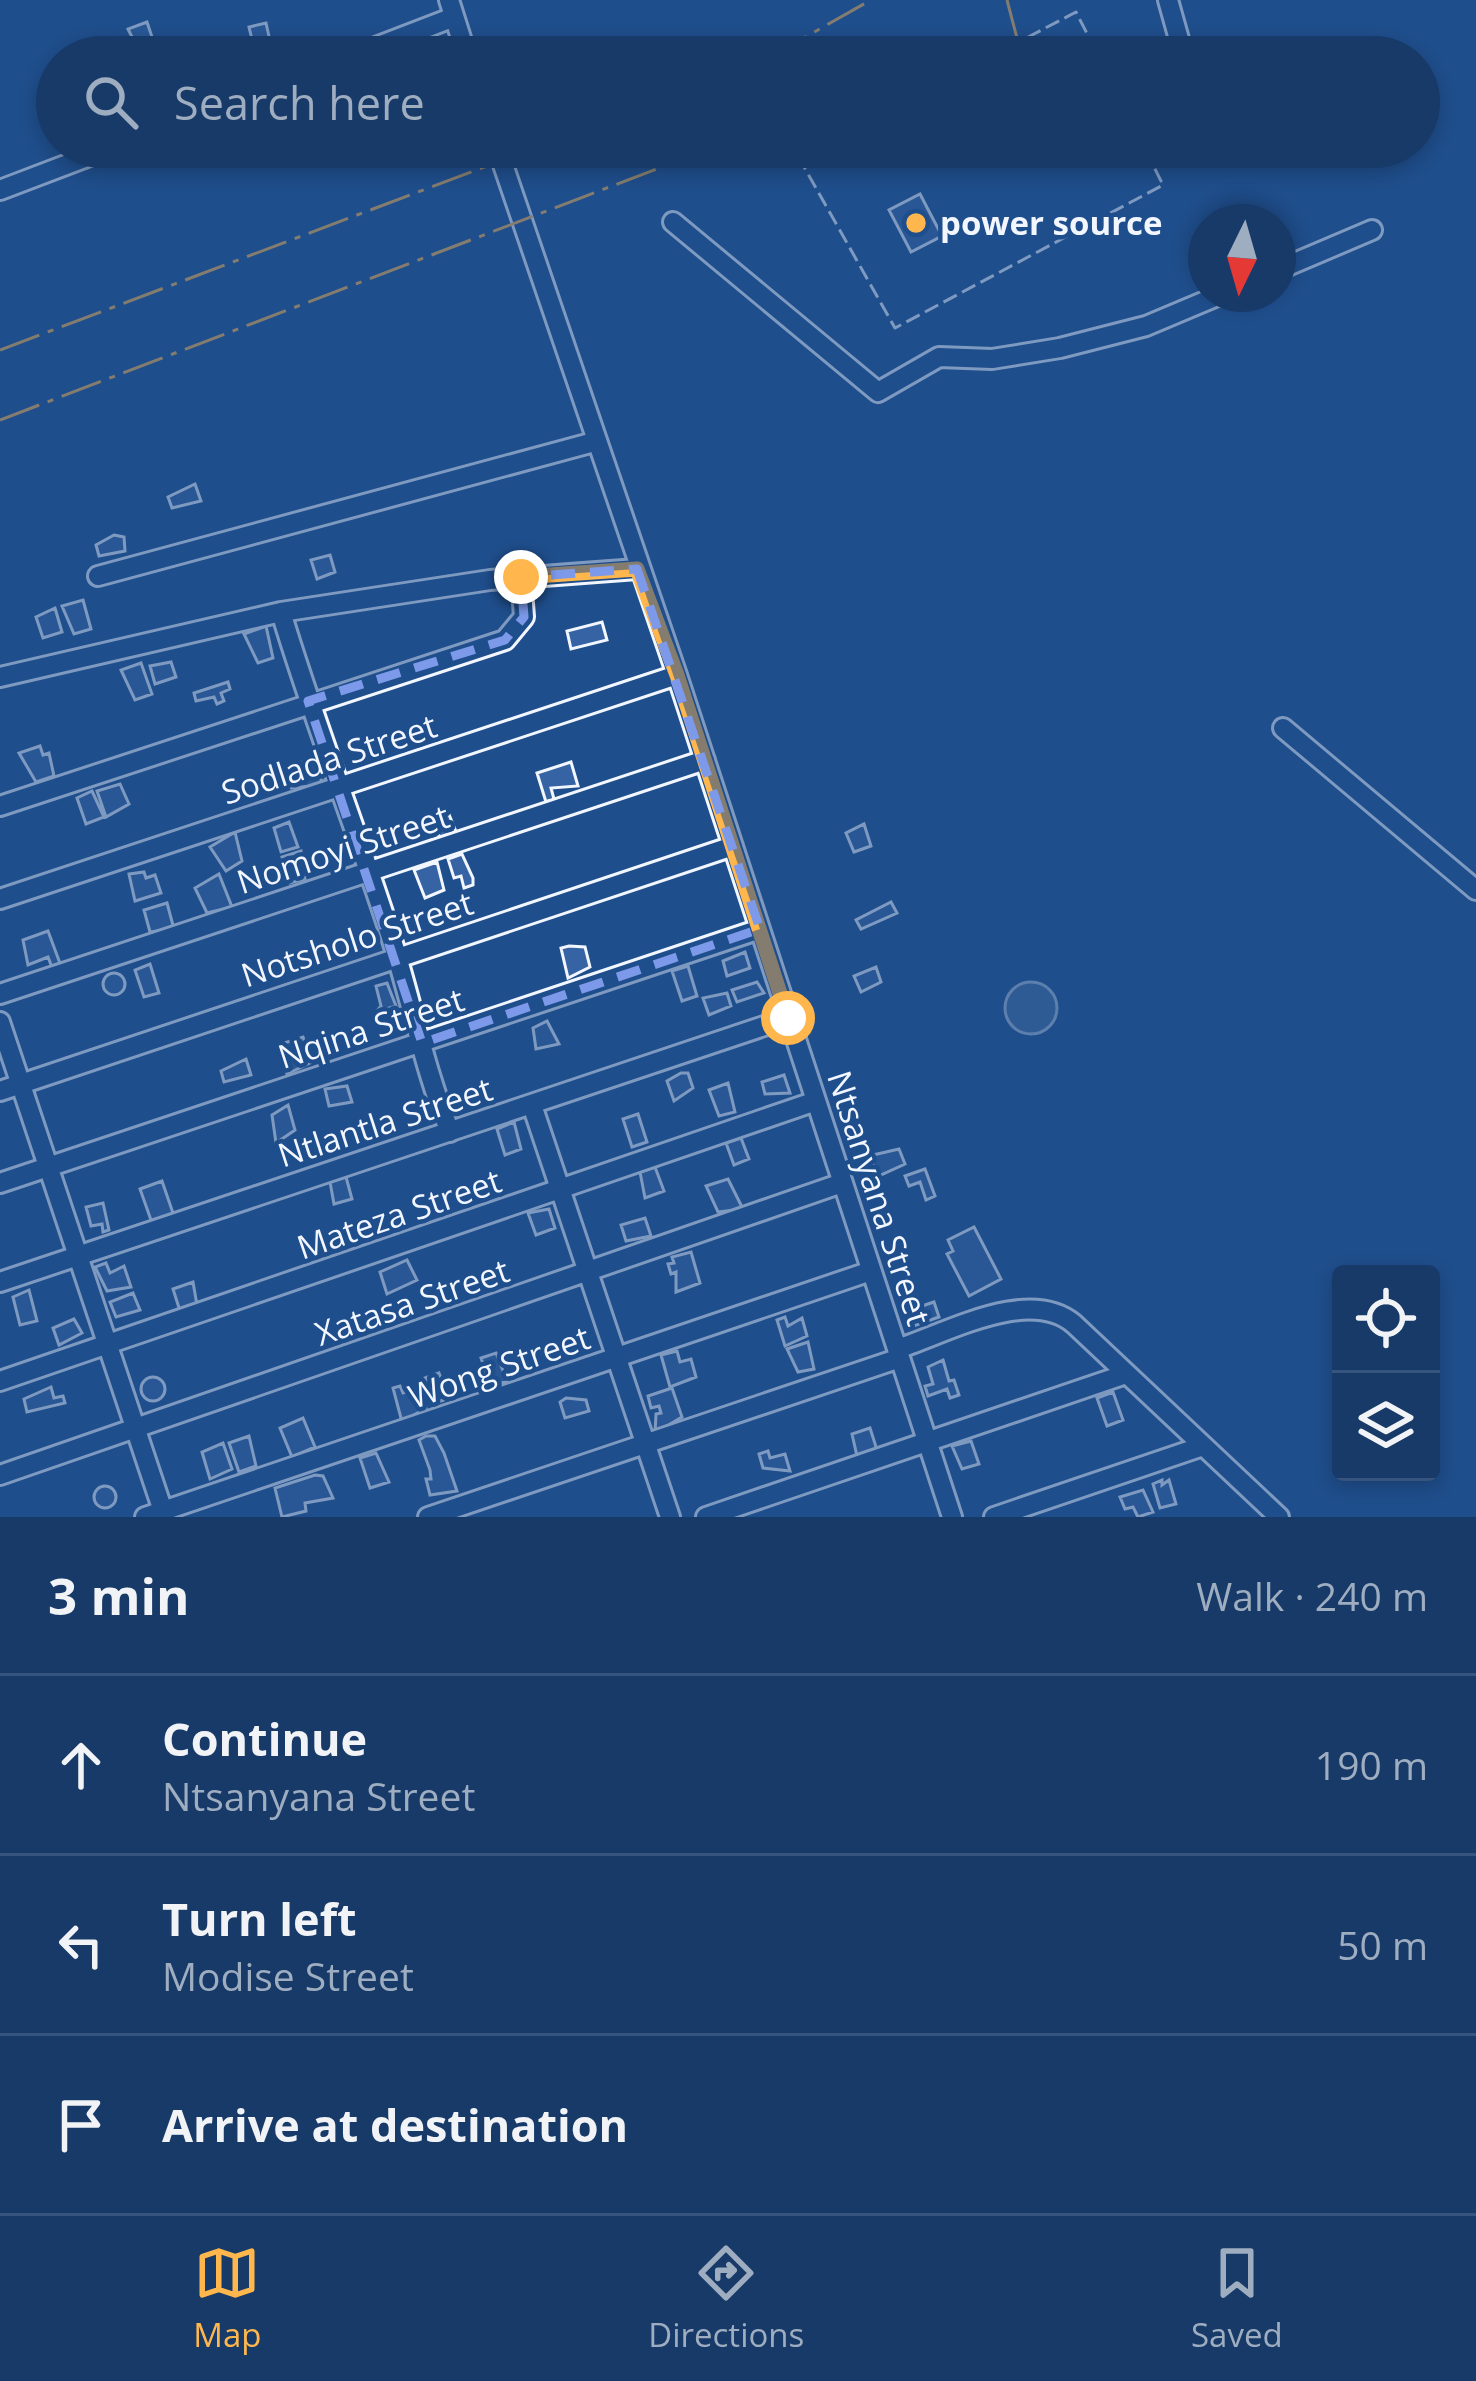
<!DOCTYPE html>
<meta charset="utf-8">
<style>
body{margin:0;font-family:"Open Sans",sans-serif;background:#244571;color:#f1f3f6}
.controls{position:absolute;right:36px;bottom:36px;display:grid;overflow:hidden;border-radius:12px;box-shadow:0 6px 18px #0003}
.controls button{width:108px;height:108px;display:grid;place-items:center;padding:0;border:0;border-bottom:3px solid #36547d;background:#173a69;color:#f1f3f6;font:60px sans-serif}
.compass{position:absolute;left:1188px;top:204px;width:108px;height:108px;border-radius:50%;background:#173a69;box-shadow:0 6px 18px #0003;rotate:185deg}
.stop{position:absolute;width:36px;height:36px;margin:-27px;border:9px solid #ffb74d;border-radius:50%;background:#fff}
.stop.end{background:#ffb74d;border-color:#fff;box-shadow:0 3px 12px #0008}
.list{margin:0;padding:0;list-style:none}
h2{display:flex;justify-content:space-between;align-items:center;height:156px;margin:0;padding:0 48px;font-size:51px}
h2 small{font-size:39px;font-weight:400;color:#9eadc0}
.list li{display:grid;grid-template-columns:78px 1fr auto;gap:36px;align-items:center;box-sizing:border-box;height:180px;padding:0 48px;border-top:3px solid #36547d}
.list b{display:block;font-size:45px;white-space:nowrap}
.list p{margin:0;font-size:39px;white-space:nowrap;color:#9eadc0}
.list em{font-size:39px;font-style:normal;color:#9eadc0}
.icon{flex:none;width:66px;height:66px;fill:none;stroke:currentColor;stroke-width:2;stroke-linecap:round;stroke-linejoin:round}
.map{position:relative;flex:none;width:1476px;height:1517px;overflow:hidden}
.search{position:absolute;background:#173a69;box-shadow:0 6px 18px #0003;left:36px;right:36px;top:36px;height:132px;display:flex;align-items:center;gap:30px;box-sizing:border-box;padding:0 42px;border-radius:66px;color:#9eadc0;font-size:45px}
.sheet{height:696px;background:#173a69}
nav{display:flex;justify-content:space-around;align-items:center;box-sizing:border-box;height:168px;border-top:3px solid #36547d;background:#173a69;font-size:33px;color:#9eadc0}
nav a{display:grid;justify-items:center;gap:6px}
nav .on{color:#ffb74d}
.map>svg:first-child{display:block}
</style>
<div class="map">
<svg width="1476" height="1517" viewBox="0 0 1476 1517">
<rect width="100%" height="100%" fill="#1f4e8c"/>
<path fill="#446ba0" stroke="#a8bbd7" stroke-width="3" d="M1005 1008a26 26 0 1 1 52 0a26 26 0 1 1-52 0Z"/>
<path fill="#3563a3" stroke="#f2f6ff" stroke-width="3" d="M147 22 154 43 138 49 128 29Z
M266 23 272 50 255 52 249 27Z
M920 194 942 236 911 252 889 210Z
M195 484 201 501 172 508 168 497Z
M114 535 124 537 125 551 99 556 96 545Z
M330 555 335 572 317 579 311 560Z
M83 600 91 629 74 634 62 606Z
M55 608 62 632 43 638 36 617Z
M602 622 607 640 571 649 567 631Z
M266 626 273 658 258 663 244 634Z
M171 662 176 677 155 684 150 666Z
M141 663 152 694 135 700 121 670Z
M228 682 230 689 221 693 224 701 217 704 214 697 196 701 194 693Z
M40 746 43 755 49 753 54 776 36 782 19 753Z
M313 758 323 785 291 788 284 769Z
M571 762 578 786 551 788 554 799 546 802 537 773Z
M120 784 129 804 106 817 97 791Z
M92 791 104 817 86 824 77 798Z
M448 812 457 834 440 839 433 817Z
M289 822 298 847 281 852 274 828Z
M864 824 871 846 854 852 846 833Z
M235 832 242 861 226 871 210 847Z
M301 851 305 879 290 883 282 857Z
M462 854 473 878V885L464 888 461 876 454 878 448 859Z
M437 862 444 890 425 898 414 870Z
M144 872 146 878 155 875 161 893 135 901 129 874Z
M219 874 232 907 207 913 195 888Z
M891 902 897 913 861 929 856 920Z
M167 903 174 929 150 932 144 910Z
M48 931 61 966 53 970 48 957 28 965 23 940Z
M569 946 585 947 590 967 568 978 561 948Z
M745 952 750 968 727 976 723 961Z
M150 964 159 993 144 997 135 970Z
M688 966 697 996 682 1001 672 971Z
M876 967 881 982 861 992 854 976Z
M103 984a11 11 0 1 1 22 0a11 11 0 1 1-22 0Z
M757 982 764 993 737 1002 732 990Z
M387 983 396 1006 376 1012 381 1006 376 986Z
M727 993 731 1006 709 1015 703 998Z
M547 1021 559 1044 536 1049 533 1028Z
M303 1037 312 1062 287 1074 278 1045Z
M246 1059 251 1075 224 1082 221 1071Z
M681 1073H688L693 1088 674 1101 667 1081Z
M784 1075 790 1093 765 1094 762 1082Z
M728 1083 735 1112 719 1116 709 1090Z
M347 1086 352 1102 329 1106 325 1089Z
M288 1105 295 1130 276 1143 272 1115Z
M638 1114 647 1142 632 1147 623 1119Z
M514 1122 521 1149 505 1155 497 1129Z
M741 1138 749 1159 734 1165 726 1143Z
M899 1149 905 1164 872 1179 873 1155Z
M655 1167 664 1191 645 1198 640 1172Z
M925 1169 935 1196 926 1200 920 1182 909 1186 905 1176Z
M346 1177 352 1199 334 1204 330 1182Z
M728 1179 743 1209 718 1212 706 1186Z
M162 1181 174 1216 152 1223 140 1189Z
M103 1203 109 1230 103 1232 102 1224 91 1226 86 1207Z
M549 1209 555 1228 536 1235 528 1213Z
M645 1218 651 1236 626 1241 621 1225Z
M974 1227 1001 1279 969 1296 947 1254 953 1251 948 1240Z
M691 1252 700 1283 676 1292V1272L671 1274 668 1264 674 1263 672 1257Z
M407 1260 417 1280 387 1294 380 1272Z
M106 1263 110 1273 124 1266 131 1287 107 1291 95 1267Z
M193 1282 197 1305 180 1311 173 1289Z
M29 1290 37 1321 20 1325 13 1297Z
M133 1293 140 1310 116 1317 110 1302Z
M934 1302 939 1317 916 1325 910 1310Z
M785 1317 788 1326 802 1318 807 1336 785 1346 777 1320Z
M74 1319 82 1333 59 1345 53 1328Z
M74 1319 82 1333 59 1345 53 1328Z
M808 1342 814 1369 798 1372 787 1349Z
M677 1351 680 1362 691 1359 696 1377 670 1387 661 1355Z
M496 1353 507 1381 491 1387 481 1358Z
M943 1360 949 1381 954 1380 959 1395 950 1398 947 1389 928 1396 925 1386 933 1384 928 1367Z
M439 1373 449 1398 435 1403 425 1378Z
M141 1389a12 12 0 1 1 24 0a12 12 0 1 1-24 0Z
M400 1386 403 1393 419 1388 426 1408 402 1422 393 1388Z
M51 1387 54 1398 63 1396 65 1403 27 1412 24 1399Z
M672 1388 682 1417 655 1433 656 1414 661 1413 659 1406 651 1408 648 1396Z
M1113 1392 1123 1420 1107 1426 1097 1398Z
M566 1398 586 1400 589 1411 565 1418 560 1402Z
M303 1418 315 1447 292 1457 280 1428Z
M870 1428 877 1450 857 1456 852 1434Z
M249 1436 256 1466 239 1472 229 1443Z
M426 1436H435L444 1453 457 1491 430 1495 426 1479H431L430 1470 419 1440Z
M971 1441 979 1464 962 1469 952 1446Z
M223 1443 232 1469 210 1479 202 1452Z
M768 1451 770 1458 785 1454 790 1471 763 1468 759 1454Z
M376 1453 389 1482 370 1488 360 1458Z
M315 1475 323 1476 333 1498 305 1503 306 1511 282 1517 275 1488Z
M1162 1480V1485L1169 1480 1176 1504 1160 1508 1153 1484Z
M94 1497a11 11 0 1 1 22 0a11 11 0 1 1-22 0Z
M1143 1490 1153 1512 1138 1517 1133 1507 1125 1509 1120 1497Z"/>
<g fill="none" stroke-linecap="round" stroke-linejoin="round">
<defs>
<path id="minor" d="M449 0 467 57
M1168 0 1184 57
M350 57 454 17
M497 147 677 675 952 1517
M0 190 113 147
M673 222 878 392 939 357 992 359 1060 348 1146 326 1222 294
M1278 270 1372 230
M98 576 594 442
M281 612C314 722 356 828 391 937 412 1003 424 1068 450 1132
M0 677 281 612 490 580 637 569
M1283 728 1476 890
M0 806 505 640 524 617 521 577
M0 899 677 675
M0 994 705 760
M0 1022 165 1517
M0 1091 733 846
M532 1105 670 1517
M0 1183 760 929
M0 1282 788 1018
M897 1349C947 1333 1029 1286 1074 1324L1279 1517
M0 1381 816 1101
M0 1475 842 1183
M145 1517 871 1271
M428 1517 900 1358
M706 1517 1126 1374
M994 1517 1203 1446"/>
</defs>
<use href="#minor" stroke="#f2f6ff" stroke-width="24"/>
<use href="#minor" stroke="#1f4e8c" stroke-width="18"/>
<path stroke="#f2f6ff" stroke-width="3" stroke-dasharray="15 6" stroke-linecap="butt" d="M990 57 1076 12 1099 57
M819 147 799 158 895 328 1163 185 1144 147"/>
<path stroke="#ffb74d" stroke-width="3" stroke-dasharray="42 9 6 9" stroke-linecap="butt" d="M1007 0 1022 57
M770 57 871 0
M0 350 537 147
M0 420 714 147"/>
</g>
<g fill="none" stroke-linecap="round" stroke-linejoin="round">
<path stroke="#ffb74d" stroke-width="15" d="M521 577 637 569 677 675 788 1018"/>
</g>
<path d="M0 0H1476V1517H0ZM637 569 760 929 422 1043 308 701 505 640 524 617 521 577Z" fill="#1f4e8c" fill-opacity=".55" fill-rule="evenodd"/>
<path fill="none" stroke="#7d9aea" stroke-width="9" stroke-dasharray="24 15" stroke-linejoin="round" d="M637 569 760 929 422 1043 308 701 505 640 524 617 521 577Z"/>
<circle fill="#ffb74d" stroke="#1f4e8c" stroke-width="4.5" cx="916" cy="223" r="12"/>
<g text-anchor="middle" stroke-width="9" stroke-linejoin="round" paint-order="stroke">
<g font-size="33" font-weight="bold" fill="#f2f6ff" stroke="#1f4e8c" text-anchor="start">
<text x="940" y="235">power source</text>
</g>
<g font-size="33" fill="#f2f6ff" stroke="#1f4e8c">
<text transform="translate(329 759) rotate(-18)" y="12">Sodlada Street</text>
<text transform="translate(343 849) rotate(-18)" y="12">Nomoyi Street</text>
<text transform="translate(357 939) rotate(-18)" y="12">Notsholo Street</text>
<text transform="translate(371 1028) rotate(-18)" y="12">Nqina Street</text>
<text transform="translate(385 1122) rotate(-18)" y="12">Ntlantla Street</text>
<text transform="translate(879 1198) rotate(72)" y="12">Ntsanyana Street</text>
<text transform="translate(399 1214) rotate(-19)" y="12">Mateza Street</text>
<text transform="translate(412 1302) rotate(-19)" y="12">Xatasa Street</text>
<text transform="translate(499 1367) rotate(-19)" y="12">Wong Street</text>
</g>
</g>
</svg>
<div class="controls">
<button><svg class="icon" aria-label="locate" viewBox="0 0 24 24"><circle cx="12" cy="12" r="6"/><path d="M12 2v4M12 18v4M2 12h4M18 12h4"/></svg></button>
<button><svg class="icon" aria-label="layers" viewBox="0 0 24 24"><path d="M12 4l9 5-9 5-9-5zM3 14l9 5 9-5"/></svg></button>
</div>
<svg class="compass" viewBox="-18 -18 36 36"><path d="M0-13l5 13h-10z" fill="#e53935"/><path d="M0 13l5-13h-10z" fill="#9eadc0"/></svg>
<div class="stop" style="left:788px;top:1018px"></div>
<div class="stop end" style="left:521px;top:577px"></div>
<div class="search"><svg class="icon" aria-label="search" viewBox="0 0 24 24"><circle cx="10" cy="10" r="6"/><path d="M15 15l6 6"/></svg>Search here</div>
</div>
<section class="sheet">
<h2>3 min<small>Walk · 240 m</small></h2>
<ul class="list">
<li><svg class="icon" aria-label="ahead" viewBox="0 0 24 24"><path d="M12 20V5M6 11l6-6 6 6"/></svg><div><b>Continue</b><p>Ntsanyana Street</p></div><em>190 m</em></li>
<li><svg class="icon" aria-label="left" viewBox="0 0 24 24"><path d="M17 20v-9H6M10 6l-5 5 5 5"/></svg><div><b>Turn left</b><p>Modise Street</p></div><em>50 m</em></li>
<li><svg class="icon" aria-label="arrive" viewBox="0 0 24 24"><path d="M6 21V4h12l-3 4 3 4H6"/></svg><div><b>Arrive at destination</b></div></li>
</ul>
</section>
<nav>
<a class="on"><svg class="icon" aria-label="map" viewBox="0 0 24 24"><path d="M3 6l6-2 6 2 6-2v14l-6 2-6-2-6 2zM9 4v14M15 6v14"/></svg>Map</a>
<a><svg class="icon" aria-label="directions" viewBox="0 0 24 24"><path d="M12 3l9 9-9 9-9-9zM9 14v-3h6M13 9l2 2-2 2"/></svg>Directions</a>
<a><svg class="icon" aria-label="saved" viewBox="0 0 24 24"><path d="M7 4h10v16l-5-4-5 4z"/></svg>Saved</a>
</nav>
